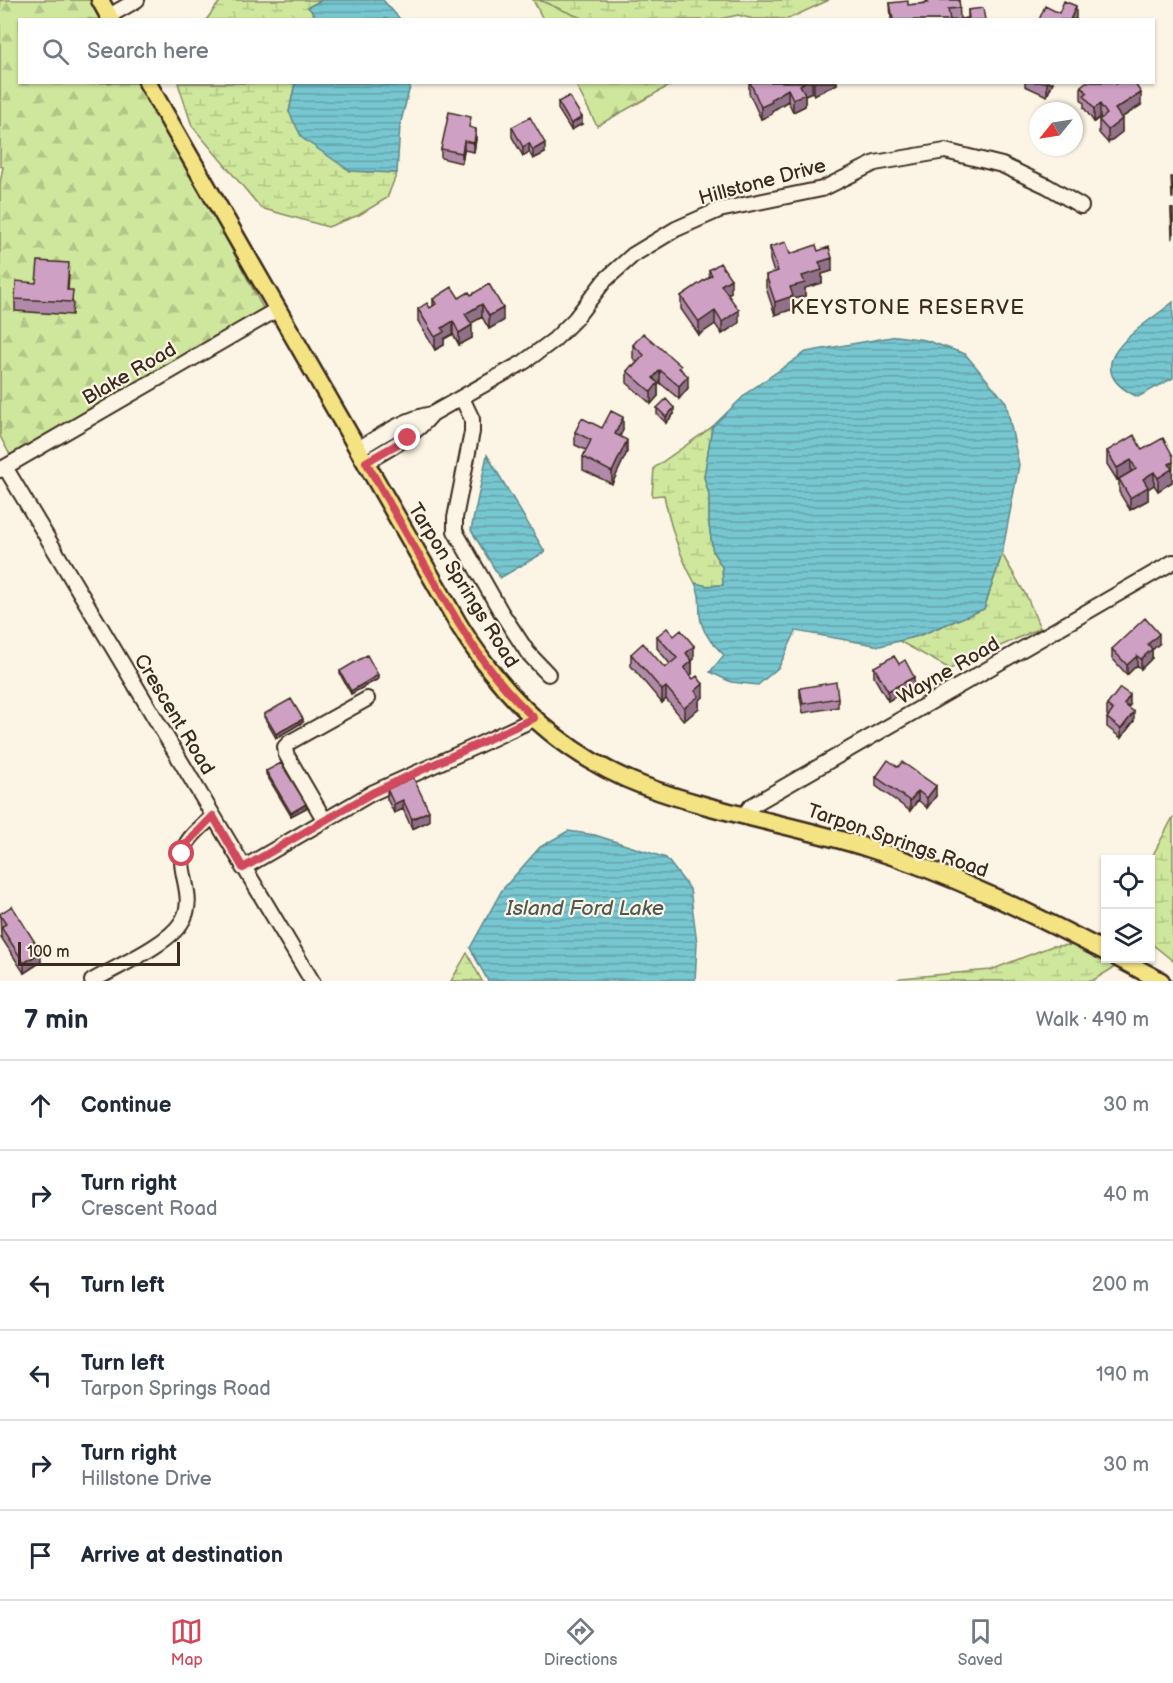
<!DOCTYPE html>
<meta charset="utf-8">
<style>
body{margin:0;font-family:"Balsamiq Sans",sans-serif;background:#f6f6f7;color:#1f2937}
.controls{position:absolute;right:18px;bottom:18px;display:grid;overflow:hidden;border-radius:0px;box-shadow:0 2px 4px #0004}
.controls button{width:54px;height:54px;display:grid;place-items:center;padding:0;border:0;border-bottom:2px solid #e0e1e3;background:#fff;color:#1f2937;font:30px sans-serif}
.compass{position:absolute;left:1029px;top:102px;width:54px;height:54px;border-radius:50%;background:#fff;box-shadow:0 2px 4px #0004;rotate:240deg}
.scale{position:absolute;left:18px;bottom:15px;width:162px;box-sizing:border-box;padding-left:6px;border:3px solid #3b2a1e;border-top:0;font-size:16px;line-height:21px;white-space:nowrap;color:#3b2a1e;-webkit-text-stroke:4px #fcf5e5;paint-order:stroke}
.stop{position:absolute;width:18px;height:18px;margin:-14px;border:4px solid #d1495b;border-radius:50%;background:#fff}
.stop.end{background:#d1495b;border-color:#fff;box-shadow:0 2px 6px #0008}
.list{margin:0;padding:0;list-style:none}
h2{display:flex;justify-content:space-between;align-items:center;height:78px;margin:0;padding:0 24px;font-size:26px}
h2 small{font-size:20px;font-weight:400;color:#747a83}
.list li{display:grid;grid-template-columns:39px 1fr auto;gap:18px;align-items:center;box-sizing:border-box;height:90px;padding:0 24px;border-top:2px solid #e0e1e3}
.list b{display:block;font-size:22px;white-space:nowrap}
.list p{margin:0;font-size:20px;white-space:nowrap;color:#747a83}
.list em{font-size:20px;font-style:normal;color:#747a83}
.icon{flex:none;width:33px;height:33px;fill:none;stroke:currentColor;stroke-width:2;stroke-linecap:round;stroke-linejoin:round}
.map{position:relative;flex:none;width:1173px;height:981px;overflow:hidden}
.search{position:absolute;background:#fff;box-shadow:0 2px 4px #0004;left:18px;right:18px;top:18px;height:66px;display:flex;align-items:center;gap:15px;box-sizing:border-box;padding:0 21px;border-radius:0px;color:#747a83;font-size:22px}
.sheet{height:618px;background:#fff}
nav{display:flex;justify-content:space-around;align-items:center;box-sizing:border-box;height:84px;border-top:2px solid #e0e1e3;background:#fff;font-size:16px;color:#747a83}
nav a{display:grid;justify-items:center;gap:3px}
nav .on{color:#d1495b}
.map>svg:first-child{display:block}
</style>
<div class="map">
<svg width="1173" height="981" viewBox="0 0 1173 981">
<defs>
<pattern id="forest-firs" width="22" height="20" patternUnits="userSpaceOnUse" patternTransform="scale(1.5)"><rect width="22" height="20" fill="#cfe79d"/><path d="M5 1l3.5 6h-7zM16 11l3.5 6h-7z" fill="#b3c687"/></pattern>
<pattern id="wetland-marsh" width="20" height="14" patternUnits="userSpaceOnUse" patternTransform="scale(1.5)"><rect width="20" height="14" fill="#cfe79d"/><path d="M1 5h8M5 5V1M11 12h8M15 12V8" fill="none" stroke="#b3c687"/></pattern>
<pattern id="water-rules" width="6" height="5" patternUnits="userSpaceOnUse" patternTransform="scale(1.5)"><rect width="6" height="5" fill="#77c7d1"/><path d="M0 2.5h6" fill="none" stroke="#63a2a9"/></pattern>
</defs>
<rect width="100%" height="100%" fill="#fcf5e5"/>
<filter id="ink" filterUnits="userSpaceOnUse"><feTurbulence type="fractalNoise" baseFrequency=".0167" numOctaves="2"/><feDisplacementMap in="SourceGraphic" scale="12" xChannelSelector="R" yChannelSelector="G"/><feConvolveMatrix kernelMatrix="1 2 1 2 8 2 1 2 1" color-interpolation-filters="sRGB"/></filter>
<g filter="url(#ink)">
<path fill="url(#forest-firs)" stroke="#85885e" stroke-width="1.5" d="M0 0H93L104 19 20 20V82L140 83 182 155 264 310 10 455 0 436V183L3 167 0 166Z
M533 0H539L586 19H543Z
M575 83H674L597 126Z"/>
<path fill="url(#wetland-marsh)" stroke="#85885e" stroke-width="1.5" d="M221 0H322L308 7 318 19 206 20Z
M539 0H829L788 19H753L738 15 715 20H586Z
M178 83H295L289 112 350 171 397 173 387 198 359 215 328 227 261 208 192 126Z
M712 427 704 477 709 495V525L713 552 722 567 723 585 707 586 695 583C679 555 670 526 664 495L652 496 654 468Z
M1002 554 1027 597 1040 628 950 669 899 641 918 636 984 609Z
M1173 817V961L1153 945 1151 946 1150 880 1154 853Z
M1078 945 1118 965 1092 981H895L901 978 991 970 1052 946Z
M467 953 482 981H451Z"/>
<path fill="url(#water-rules)" stroke="#5f8889" stroke-width="1.5" d="M322 0H383L400 19H318L308 7Z
M295 83H411L400 125 397 173 350 171 302 138 289 112Z
M1173 302V378L1138 397C1070 365 1146 325 1173 302Z
M897 336 925 340 965 354 1006 402 1019 465 1002 554 984 609 918 636 880 646 796 631 779 667 758 685 731 682 710 672 724 655C713 644 701 632 700 615 699 601 701 596 695 583L707 586 723 585 722 567 713 552 709 525V495L704 477 712 427 748 392 806 352Z
M487 455 545 552 500 578 471 530Z
M568 831 595 835 666 858 690 889 697 943 695 981H488L470 948 502 890 540 847Z"/>
<g fill="none" stroke-linecap="round" stroke-linejoin="round">
<defs>
<path id="minor" d="M109 16 137 0
M462 398 472 419V432L455 518V531L501 612 528 653 548 674
M358 449C382 435 404 419 432 414L524 362 554 340 575 319 605 280 633 255 676 229 719 210 822 189 875 163 945 151 1002 165 1047 186 1081 206
M366 462C390 448 414 436 432 414
M5 467 312 981
M0 470 278 309
M745 814 751 806 1173 562
M325 821 286 754 285 747 290 742 367 699
M243 868 372 793 474 747 534 719
M92 981C116 967 167 945 181 923 199 897 174 870 185 847 190 835 204 825 213 816"/>
<path id="major" d="M100 0 111 20
M147 82 459 625C503 697 564 756 644 786 716 813 795 825 868 848 951 874 1029 912 1106 952
M1118 958 1161 981"/>
</defs>
<use href="#minor" stroke="#3b2a1e" stroke-width="18"/>
<use href="#major" stroke="#3b2a1e" stroke-width="21"/>
<use href="#minor" stroke="#fcf5e5" stroke-width="14"/>
<use href="#major" stroke="#f4e382" stroke-width="16"/>
</g>
<path fill="#b18aa9" stroke="#3b2a1e" stroke-width="1.5" d="M926 0H959L960 19 968 18V10L985 20H891L890 3 908 5 926 3Z
M749 82H837V84L814 95 812 92 805 95V106L793 112 788 101 772 111V114L761 119 749 93Z
M1025 82H1053L1047 96 1025 86Z
M1081 86 1141 105 1121 118 1122 132 1108 143 1099 133V120L1101 119 1100 117 1094 122 1084 108V103L1081 99Z
M558 102 582 124 571 130 558 109Z
M512 127 545 153 533 159 529 152 523 156 512 137Z
M471 128 476 139 474 152 464 150 462 163 441 158V149Z
M1171 177H1173V198H1172Z
M1171 209H1173V237L1172 238Z
M770 247 790 254 818 251 832 271 822 274V283L805 288V296L793 299V309L775 315 766 288V275L774 273 770 260Z
M709 270 731 292 727 294 739 323 722 334 715 324 699 335 681 309V296L709 277Z
M69 276 68 290 73 303 72 315 15 311V299L36 283Z
M471 295 503 321 489 329 482 317 471 323 472 338 459 345 453 334 444 339V345L435 350 418 321V309L430 308 433 306V299L459 298Z
M633 345 681 369 688 388 679 399 660 383 658 385V396L651 404 627 383V371L633 367 637 362 633 358Z
M657 408 674 414 666 423 657 414Z
M602 428 623 430 620 436 627 452 612 484 583 470V457L586 450 575 445V432Z
M1142 450 1172 475V482L1158 491 1154 485 1148 489V500L1130 510 1119 492V479L1117 480 1107 464V451Z
M657 636 694 659 692 661V674L690 675 703 697 699 701V708L684 721 666 699 662 703 631 666V654L665 668 670 664 657 648Z
M1159 644 1152 650V658L1141 669 1137 665 1127 675 1112 658V649Z
M899 664 914 686 888 701 874 677V667Z
M340 671 378 679 351 694 340 674Z
M800 688 838 698V707L803 713 800 697Z
M1107 705H1130L1128 707 1134 721 1121 738 1107 727V718L1108 716 1107 715Z
M264 714 303 722 276 738 264 717Z
M266 771 306 808 291 816 266 774Z
M413 777 429 821 412 829 403 809 394 813 387 799V789Z
M876 777 936 796 927 808 918 800 910 811 876 786Z
M0 914 41 962 24 973 1 937Z"/>
<path fill="#907189" stroke="#3b2a1e" stroke-width="1.5" d="M1076 6V19L1070 20Z
M805 82H812V92L805 95V106L793 112V99L800 85Z
M814 82H837V84L814 95Z
M1047 82H1053L1047 96Z
M788 89V101L772 111V114L761 119V107L771 99Z
M1141 93V105L1115 122V109Z
M1100 104V117L1094 122V109Z
M582 117V124L571 130V124Z
M1122 119V132L1108 143V130Z
M476 129V139L474 152V143Z
M464 141V150L462 163V153Z
M529 143V152L523 156V147Z
M545 143V153L533 159V150Z
M832 258V271L822 274V283L805 288V296L793 299V309L775 315V302L802 276 819 262Z
M731 279V292L721 298V285Z
M482 304V317L465 327V314Z
M503 308V321L489 329V316Z
M739 310V323L722 334V322Z
M715 311V324L699 335V322Z
M453 321V334L444 339V345L435 350V337L442 328Z
M472 325V338L459 345V333Z
M660 370V383L658 385V396L651 404V392L653 378Z
M688 376V388L679 399V386Z
M674 408V414L666 423V417Z
M623 417V430L615 446V434Z
M627 440V452L612 484V472Z
M1131 460V472L1117 480V468Z
M1173 462 1172 482 1158 491V478L1169 464Z
M1154 472V485L1148 489V500L1130 510V498L1143 479Z
M1159 634V644L1152 650V658L1141 669V659L1148 644Z
M694 646V659L686 666V653Z
M1137 656V665L1127 675V665Z
M692 661V674L684 681V668Z
M378 675V679L351 694V691Z
M914 677V686L888 701V691Z
M703 684V697L699 701V708L684 721V708L695 691Z
M666 687V699L662 703V690Z
M1130 695V705L1124 713V704Z
M1134 712V721L1121 738V729Z
M303 719V722L276 738V734Z
M936 786V796L927 808V798Z
M918 791V800L910 811V801Z
M403 800V809L394 813V804Z
M306 804V808L291 816V813Z
M429 811V821L412 829V819Z
M41 952V962L24 973V963Z"/>
<path fill="#cea1c4" stroke="#3b2a1e" stroke-width="1.5" d="M928 0H959L960 8 948 9 950 20H893L890 3 908 1V5L928 3Z
M1064 1 1076 6 1070 20H1039L1045 6 1059 13Z
M983 8 985 20H957L969 18 968 10Z
M750 82H805L800 85 805 94 793 99 788 89 771 99 772 102 761 107Z
M1086 82H1115L1116 84 1119 82H1134L1141 93 1115 109 1122 119 1108 130 1099 120 1107 114 1100 104 1094 109 1084 95 1087 93 1081 86Z
M569 96 582 117 571 124 558 102Z
M449 112 471 117 469 127 476 129 474 143 464 141 462 153 441 149Z
M530 117 545 143 533 150 529 143 523 147 512 127Z
M1171 209H1173V225H1172Z
M786 242 790 254 816 245 818 251 829 247 832 258 819 262 822 270 802 276 805 283 790 287 793 296 775 302 766 275 778 271 770 247Z
M38 261 69 263 67 290H73L72 302 15 299 16 281 36 283Z
M720 263 731 279 721 285 739 310 722 322 715 311 699 322 681 296 712 275 709 270Z
M489 284 503 308 489 316 482 304 465 314 472 325 459 333 453 321 442 328 444 332 435 337 418 309 427 303 430 308 436 304 433 299 452 287 459 298 469 292 471 295Z
M643 333 681 366 679 368 688 376 679 386 660 370 653 378 658 383 651 392 627 371 632 365 633 367 644 355 633 345Z
M666 399 674 408 666 417 657 408Z
M611 411 623 417 615 434 627 440 612 472 583 457 591 440 575 432 582 418 602 428Z
M1134 435 1142 450 1163 438 1173 456V462L1169 464 1172 469 1158 478 1154 472 1143 479 1148 487 1130 498 1119 479 1136 469 1131 460 1117 468 1107 451Z
M1145 618 1159 634 1148 644 1152 649 1141 659 1137 656 1127 665 1112 649Z
M667 628 674 636 681 630 694 646 686 653 692 661 684 668 693 679 697 676 703 684 695 691 699 696 684 708 666 687 662 690 631 654 643 643 665 668 677 658 657 636Z
M367 655 378 675 351 691 340 671Z
M894 656 899 664 905 660 914 677 888 691 874 667Z
M836 682 838 698 803 704 800 688Z
M1120 688 1130 695 1124 704 1134 712 1121 729 1107 718 1113 710 1107 705Z
M291 699 303 719 276 734 264 714Z
M888 760 898 767 902 762 936 786 927 798 918 791 910 801 876 777Z
M281 763 306 804 291 813 266 771Z
M413 777 429 811 412 819 403 800 394 804 387 789Z
M12 906 41 952 24 963 1 927 6 924 0 915V914Z"/>
</g>
<g fill="none" stroke-linecap="round" stroke-linejoin="round" filter="url(#ink)">
<path stroke="#d1495b" stroke-width="8" d="M182 854 186 844 213 816 243 868 372 793 534 718C487 674 461 629 430 574 408 537 387 499 366 462L408 438"/>
</g>
<g text-anchor="middle" stroke-width="4.5" stroke-linejoin="round" paint-order="stroke">
<g font-size="20" fill="#3b2a1e" stroke="#fcf5e5">
<text transform="translate(762 181) rotate(-15)" y="7">Hillstone Drive</text>
<text transform="translate(129 373) rotate(-30)" y="7">Blake Road</text>
<text transform="translate(464 585) rotate(58)" y="7">Tarpon Springs Road</text>
<text transform="translate(948 670) rotate(-30)" y="7">Wayne Road</text>
<text transform="translate(175 714) rotate(59)" y="7">Crescent Road</text>
<text transform="translate(898 840) rotate(19)" y="7">Tarpon Springs Road</text>
</g>
<g font-size="21" letter-spacing="1.5" fill="#3b2a1e" stroke="#fcf5e5">
<text x="908" y="314">KEYSTONE RESERVE</text>
</g>
<g font-size="21" font-style="italic" fill="#4d5954" stroke="#fcf5e5">
<text x="585" y="915">Island Ford Lake</text>
</g>
</g>
</svg>
<div class="controls">
<button><svg class="icon" aria-label="locate" viewBox="0 0 24 24"><circle cx="12" cy="12" r="6"/><path d="M12 2v4M12 18v4M2 12h4M18 12h4"/></svg></button>
<button><svg class="icon" aria-label="layers" viewBox="0 0 24 24"><path d="M12 4l9 5-9 5-9-5zM3 14l9 5 9-5"/></svg></button>
</div>
<svg class="compass" viewBox="-18 -18 36 36"><path d="M0-13l5 13h-10z" fill="#e53935"/><path d="M0 13l5-13h-10z" fill="#747a83"/></svg>
<div class="scale">100 m</div>
<div class="stop" style="left:182px;top:854px"></div>
<div class="stop end" style="left:408px;top:438px"></div>
<div class="search"><svg class="icon" aria-label="search" viewBox="0 0 24 24"><circle cx="10" cy="10" r="6"/><path d="M15 15l6 6"/></svg>Search here</div>
</div>
<section class="sheet">
<h2>7 min<small>Walk · 490 m</small></h2>
<ul class="list">
<li><svg class="icon" aria-label="ahead" viewBox="0 0 24 24"><path d="M12 20V5M6 11l6-6 6 6"/></svg><div><b>Continue</b></div><em>30 m</em></li>
<li><svg class="icon" aria-label="right" viewBox="0 0 24 24"><path d="M7 20v-9h11M14 6l5 5-5 5"/></svg><div><b>Turn right</b><p>Crescent Road</p></div><em>40 m</em></li>
<li><svg class="icon" aria-label="left" viewBox="0 0 24 24"><path d="M17 20v-9H6M10 6l-5 5 5 5"/></svg><div><b>Turn left</b></div><em>200 m</em></li>
<li><svg class="icon" aria-label="left" viewBox="0 0 24 24"><path d="M17 20v-9H6M10 6l-5 5 5 5"/></svg><div><b>Turn left</b><p>Tarpon Springs Road</p></div><em>190 m</em></li>
<li><svg class="icon" aria-label="right" viewBox="0 0 24 24"><path d="M7 20v-9h11M14 6l5 5-5 5"/></svg><div><b>Turn right</b><p>Hillstone Drive</p></div><em>30 m</em></li>
<li><svg class="icon" aria-label="arrive" viewBox="0 0 24 24"><path d="M6 21V4h12l-3 4 3 4H6"/></svg><div><b>Arrive at destination</b></div></li>
</ul>
</section>
<nav>
<a class="on"><svg class="icon" aria-label="map" viewBox="0 0 24 24"><path d="M3 6l6-2 6 2 6-2v14l-6 2-6-2-6 2zM9 4v14M15 6v14"/></svg>Map</a>
<a><svg class="icon" aria-label="directions" viewBox="0 0 24 24"><path d="M12 3l9 9-9 9-9-9zM9 14v-3h6M13 9l2 2-2 2"/></svg>Directions</a>
<a><svg class="icon" aria-label="saved" viewBox="0 0 24 24"><path d="M7 4h10v16l-5-4-5 4z"/></svg>Saved</a>
</nav>
